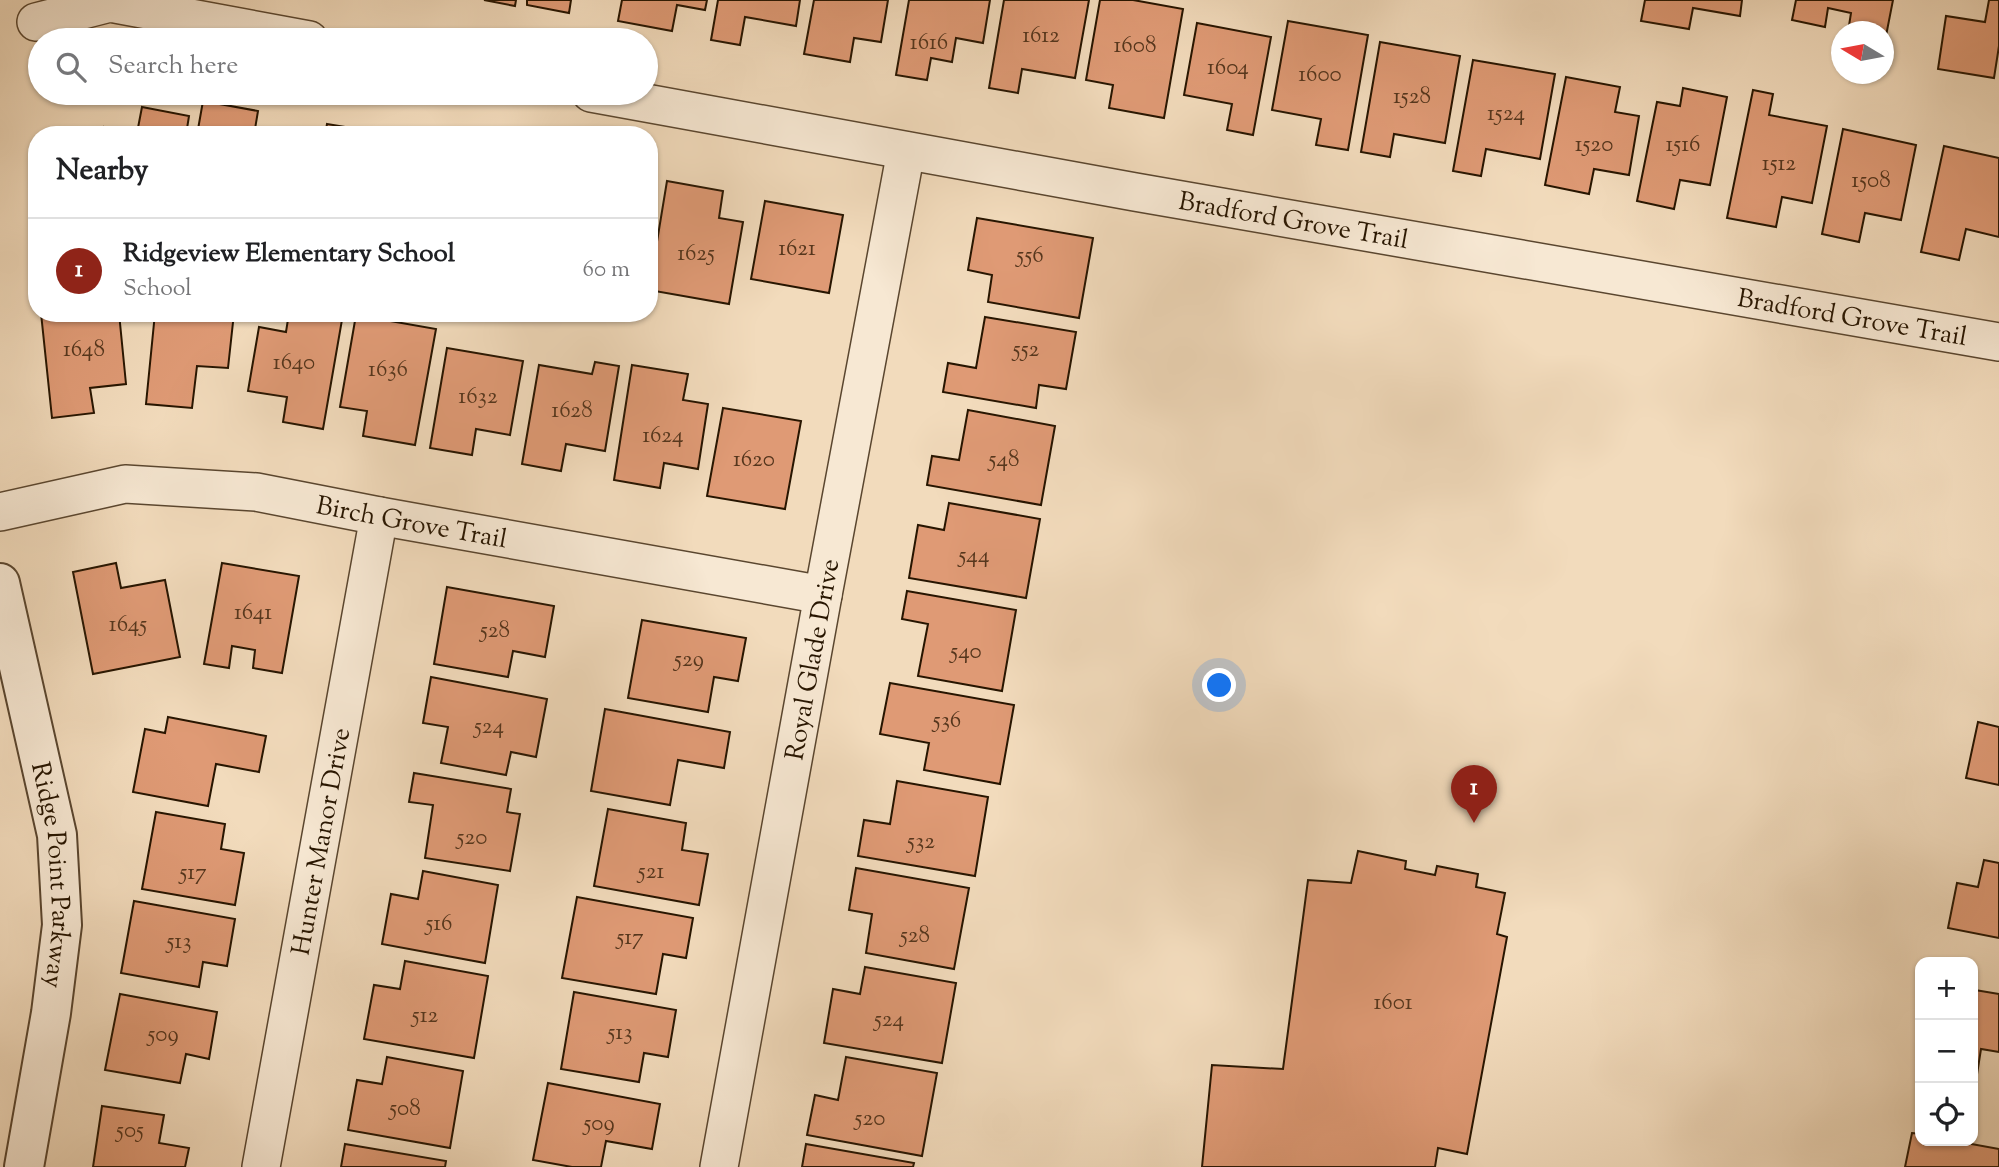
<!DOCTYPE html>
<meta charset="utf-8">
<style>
body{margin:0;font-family:"Sorts Mill Goudy",serif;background:#f6f6f6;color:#202124}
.controls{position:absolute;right:21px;bottom:21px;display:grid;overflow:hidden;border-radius:14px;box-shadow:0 2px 5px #0004}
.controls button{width:63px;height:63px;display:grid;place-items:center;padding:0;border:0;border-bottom:2px solid #e0e0e0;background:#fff;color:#202124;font:35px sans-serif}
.compass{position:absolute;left:1831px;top:21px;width:63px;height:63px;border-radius:50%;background:#fff;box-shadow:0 2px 5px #0004;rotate:280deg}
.you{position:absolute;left:1220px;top:686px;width:24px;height:24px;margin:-18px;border:5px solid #fff;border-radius:50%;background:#1a73e8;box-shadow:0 0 0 10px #1a73e833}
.badge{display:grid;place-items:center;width:46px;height:46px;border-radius:50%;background:#8f2418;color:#fff;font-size:23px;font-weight:700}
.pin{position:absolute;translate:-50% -58px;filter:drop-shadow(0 2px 4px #0008)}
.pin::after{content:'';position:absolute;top:37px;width:24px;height:21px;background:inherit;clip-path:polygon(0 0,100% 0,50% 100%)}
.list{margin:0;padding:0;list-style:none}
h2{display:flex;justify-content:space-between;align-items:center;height:91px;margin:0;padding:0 28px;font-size:30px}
h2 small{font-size:23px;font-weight:400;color:#757577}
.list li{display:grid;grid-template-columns:46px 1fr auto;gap:21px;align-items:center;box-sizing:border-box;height:105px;padding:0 28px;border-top:2px solid #e0e0e0}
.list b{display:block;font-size:26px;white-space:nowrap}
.list p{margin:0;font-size:23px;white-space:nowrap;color:#757577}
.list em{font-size:23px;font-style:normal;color:#757577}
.icon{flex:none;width:38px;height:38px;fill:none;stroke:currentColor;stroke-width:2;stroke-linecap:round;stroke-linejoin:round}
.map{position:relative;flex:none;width:1999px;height:1167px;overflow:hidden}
.search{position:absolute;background:#fff;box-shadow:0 2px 5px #0004;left:28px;top:28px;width:630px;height:77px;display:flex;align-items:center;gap:18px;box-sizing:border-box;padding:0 24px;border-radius:38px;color:#757577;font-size:26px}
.panel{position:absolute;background:#fff;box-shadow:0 2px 5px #0004;left:28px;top:126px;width:630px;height:196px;border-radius:28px}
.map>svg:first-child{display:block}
</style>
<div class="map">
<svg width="1999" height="1167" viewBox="0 0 1999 1167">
<rect width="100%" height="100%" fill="#f2dbbc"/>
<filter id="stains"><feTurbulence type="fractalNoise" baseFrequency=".00286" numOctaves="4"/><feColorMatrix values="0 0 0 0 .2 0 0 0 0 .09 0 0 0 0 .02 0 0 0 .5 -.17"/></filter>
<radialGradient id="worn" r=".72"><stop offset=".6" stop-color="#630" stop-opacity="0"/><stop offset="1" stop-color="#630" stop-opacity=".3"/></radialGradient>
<path fill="#df9a75" stroke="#271500" stroke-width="2" d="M484 0H516L515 6Z
M527 0H571L569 13 527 5Z
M622 0H707L705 10 677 5 672 31 618 21Z
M718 0H800L796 26 745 17 740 45 711 40Z
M814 0H888L881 42 854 38 850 62 804 54Z
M909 0H990L983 43 956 38 952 62 931 58 927 80 896 75Z
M1004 0H1089L1075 78 1022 69 1018 93 989 88Z
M1100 0H1133L1183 9 1164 118 1109 108 1113 85 1086 80Z
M1645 0H1742L1740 16 1693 8 1689 29 1641 21Z
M1796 0H1893L1885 41 1884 32H1848L1851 13 1828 8 1825 27 1792 20Z
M1989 0H1999V46L1994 78 1938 69 1946 16 1985 22Z
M1288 21 1368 35 1348 150 1316 145 1321 119 1272 110Z
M1197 23 1271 37 1253 135 1227 130 1232 104 1184 95Z
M1380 42 1460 56 1445 143 1394 134 1390 157 1361 152Z
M1473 60 1555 74 1540 159 1486 149 1481 176 1453 171Z
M1566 77 1620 87 1615 112 1639 116 1629 175 1594 169 1589 194 1545 185Z
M1683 88 1727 97 1710 185 1680 180 1674 209 1637 201 1657 102 1680 106Z
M1753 90 1773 94 1769 115 1827 126 1812 203 1782 197 1776 227 1727 218Z
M203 101 258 111 254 135H197Z
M142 107 189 116 186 135H103L104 127 137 133Z
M327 124 376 132V135H325Z
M1843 129 1916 145 1901 220 1865 213 1859 242 1822 234Z
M1944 146 1999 158V237L1966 229 1959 260 1921 252Z
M667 181 723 191 719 218 743 222 729 304 649 290Z
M765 201 843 215 829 293 751 279Z
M977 218 1093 238 1079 318 988 302 992 275 968 270Z
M41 313H119L126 384 90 388 94 413 52 418Z
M155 313H234L228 368 197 366 192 408 146 404Z
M289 313 343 314 323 429 283 422 287 397 248 391 259 327 286 332Z
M356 315 436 329 415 445 363 436 367 411 340 407Z
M985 317 1076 332 1066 389 1039 385 1036 408 943 392 948 363 976 368Z
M447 348 523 361 510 435 476 429 472 455 430 448Z
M595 362 619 366 605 451 566 444 561 471 522 464 539 365 592 374Z
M632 365 688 374 683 400 708 404 698 469 664 463 660 488 614 480Z
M723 408 801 421 785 509 707 496Z
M968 410 1055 426 1041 505 927 485 932 456 959 460Z
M949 503 1040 519 1026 598 909 578 918 525 944 530Z
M116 563 121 588 165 580 180 657 93 674 73 572Z
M222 563 299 576 282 673 253 668 255 650 232 646 229 668 204 664Z
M447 587 554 606 545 657 513 651 508 677 434 664Z
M907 591 1016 610 1002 691 918 676 928 624 902 619Z
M642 620 746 638 738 681 714 677 708 712 628 698Z
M431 677 547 699 536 757 511 752 506 775 441 763 448 727 423 723Z
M890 683 1014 705 1000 784 924 770 929 743 880 734Z
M605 709 730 732 724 768 678 760 670 805 591 791Z
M168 717 266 736 259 772 216 764 208 806 133 792 145 729 165 733Z
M1978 722 1999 727V785L1966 778Z
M414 773 511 789 507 812 520 814 510 871 425 858 433 805 409 802Z
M897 781 988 797 975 876 858 856 864 820 890 824Z
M608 809 686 823 682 850 708 854 699 905 594 886Z
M156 812 225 824 221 849 244 853 235 905 142 889Z
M1358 851 1406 861 1405 869 1435 875 1437 866 1478 874 1476 887 1505 893 1497 934 1507 937 1467 1154 1438 1148 1435 1167H1202L1212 1065 1283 1069 1308 880 1351 883Z
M1984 860 1999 863V938L1948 928 1957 883 1978 887Z
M856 868 969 888 954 969 866 953 872 914 849 910Z
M423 871 498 885 485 963 382 944 391 894 418 899Z
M577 897 693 918 686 958 663 954 656 994 562 978Z
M134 901 235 919 227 966 203 962 199 987 121 973Z
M405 961 488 976 474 1058 364 1039 374 985 400 989Z
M865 967 956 983 942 1063 824 1043 833 989 860 994Z
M1975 990 1999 994V1052L1981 1049 1975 1087 1973 1086V1004Z
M574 992 676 1010 668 1057 644 1053 639 1082 561 1069Z
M120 994 217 1012 209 1059 186 1054 180 1083 105 1070Z
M387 1057 463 1071 450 1148 348 1130 357 1080 382 1084Z
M846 1057 937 1073 922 1156 807 1135 815 1095 838 1100Z
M548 1083 660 1104 652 1149 606 1141 601 1167H572L533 1160Z
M102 1106 164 1115 159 1143 189 1148 185 1167H93Z
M1912 1133 1920 1134V1141H1955L1999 1149V1167H1905Z
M345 1144 446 1161 445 1167H341Z
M806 1144 914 1163 913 1167H802Z"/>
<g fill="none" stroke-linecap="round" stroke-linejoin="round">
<defs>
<g id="minor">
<path d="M36 22 110 3 309 40"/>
<path id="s1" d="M591 93 1135 192 1999 342"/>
<path id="s2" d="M0 512 125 484 256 492 379 516 823 595"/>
<path id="s3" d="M261 1167 379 516"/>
<path id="s4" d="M719 1167 823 595 906 151"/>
</g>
<g id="tertiary">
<path id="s5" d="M0 583 57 835 62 925 51 1013 24 1167"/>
</g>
</defs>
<use href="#minor" stroke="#5a462f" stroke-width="40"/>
<use href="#tertiary" stroke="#5a462f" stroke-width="42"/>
<use href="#minor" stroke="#f7e8d3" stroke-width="37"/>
<use href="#tertiary" stroke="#f7e8d3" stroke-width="38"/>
</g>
<g text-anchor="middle" stroke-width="7" stroke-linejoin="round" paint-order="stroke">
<g font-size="23" fill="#55361d">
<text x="1041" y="42">1612</text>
<text x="929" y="49">1616</text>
<text x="1135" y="52">1608</text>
<text x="1228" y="74">1604</text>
<text x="1320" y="81">1600</text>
<text x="1412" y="103">1528</text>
<text x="1506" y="120">1524</text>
<text x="1594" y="151">1520</text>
<text x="1683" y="151">1516</text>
<text x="1779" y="170">1512</text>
<text x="1871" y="187">1508</text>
<text x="797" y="255">1621</text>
<text x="696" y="260">1625</text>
<text x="1030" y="262">556</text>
<text x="84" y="356">1648</text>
<text x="1026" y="356">552</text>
<text x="294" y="369">1640</text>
<text x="388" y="376">1636</text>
<text x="478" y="403">1632</text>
<text x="572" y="417">1628</text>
<text x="663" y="442">1624</text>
<text x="754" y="466">1620</text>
<text x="1004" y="466">548</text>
<text x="974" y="562">544</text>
<text x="253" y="619">1641</text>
<text x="128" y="631">1645</text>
<text x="495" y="637">528</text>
<text x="966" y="658">540</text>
<text x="689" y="666">529</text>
<text x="947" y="727">536</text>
<text x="489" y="733">524</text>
<text x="472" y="844">520</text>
<text x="921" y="848">532</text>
<text x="651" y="878">521</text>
<text x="193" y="879">517</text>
<text x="439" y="930">516</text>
<text x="915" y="942">528</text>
<text x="630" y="944">517</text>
<text x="179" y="948">513</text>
<text x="1393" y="1009">1601</text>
<text x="425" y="1022">512</text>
<text x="889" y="1026">524</text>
<text x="620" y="1039">513</text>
<text x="163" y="1041">509</text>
<text x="405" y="1115">508</text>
<text x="870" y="1125">520</text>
<text x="599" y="1130">509</text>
<text x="130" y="1137">505</text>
</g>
<g font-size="26" fill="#271500" stroke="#f7e8d3">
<text dy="9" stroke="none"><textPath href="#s1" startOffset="714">Bradford Grove Trail</textPath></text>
<text dy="9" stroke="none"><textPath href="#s1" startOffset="1281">Bradford Grove Trail</textPath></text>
<text dy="9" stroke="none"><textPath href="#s2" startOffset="418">Birch Grove Trail</textPath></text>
<text dy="9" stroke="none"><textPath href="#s4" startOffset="516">Royal Glade Drive</textPath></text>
<text dy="9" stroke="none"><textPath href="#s3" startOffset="331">Hunter Manor Drive</textPath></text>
<text dy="9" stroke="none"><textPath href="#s5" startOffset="298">Ridge Point Parkway</textPath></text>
</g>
</g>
<rect width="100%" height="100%" filter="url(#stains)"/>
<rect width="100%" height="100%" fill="url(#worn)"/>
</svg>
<div class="controls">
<button>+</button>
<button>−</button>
<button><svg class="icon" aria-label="locate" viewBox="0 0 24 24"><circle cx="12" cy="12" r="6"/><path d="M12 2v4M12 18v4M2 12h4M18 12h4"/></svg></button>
</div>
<svg class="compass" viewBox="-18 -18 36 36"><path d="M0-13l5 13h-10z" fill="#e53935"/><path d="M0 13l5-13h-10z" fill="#757577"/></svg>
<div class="you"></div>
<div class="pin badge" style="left:1474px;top:823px">1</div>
<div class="search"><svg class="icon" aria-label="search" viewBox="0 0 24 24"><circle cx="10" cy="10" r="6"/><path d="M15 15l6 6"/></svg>Search here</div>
<section class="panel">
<h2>Nearby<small></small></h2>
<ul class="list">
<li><span class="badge">1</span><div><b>Ridgeview Elementary School</b><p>School</p></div><em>60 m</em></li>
</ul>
</section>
</div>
